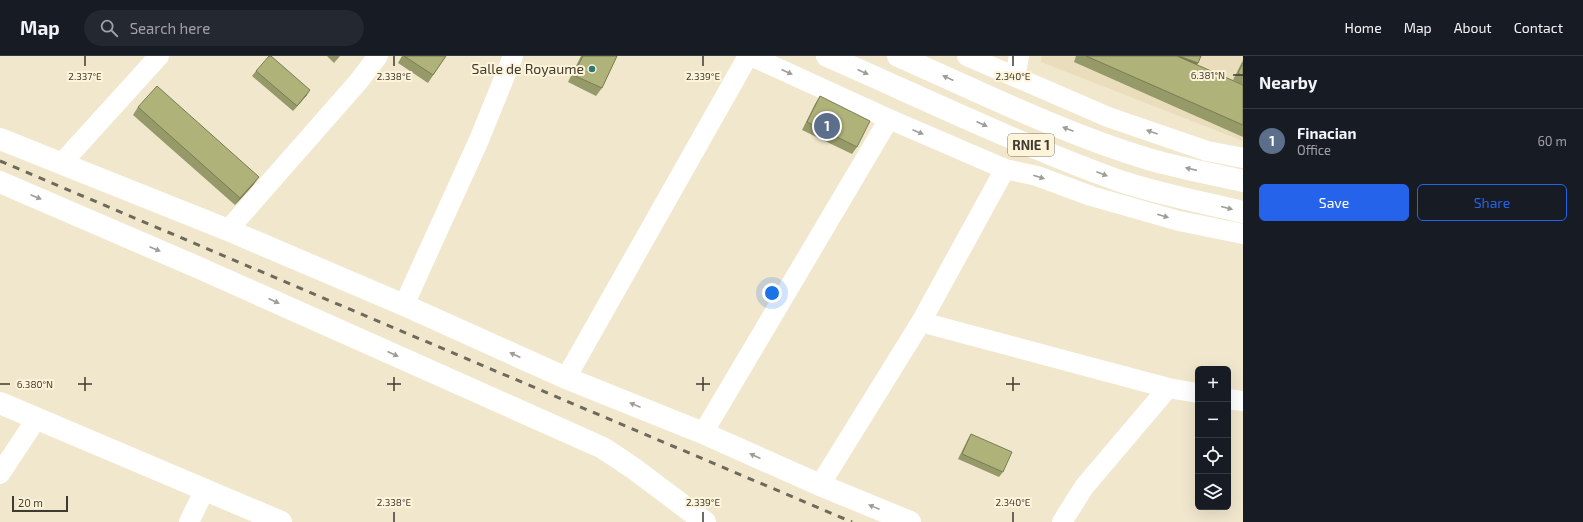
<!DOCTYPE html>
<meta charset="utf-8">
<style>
body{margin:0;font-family:"Exo 2",sans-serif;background:#242831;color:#f1f3f6}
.controls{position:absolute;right:12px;bottom:12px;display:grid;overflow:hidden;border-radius:6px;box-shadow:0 4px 16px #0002}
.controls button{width:36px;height:36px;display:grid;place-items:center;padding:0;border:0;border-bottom:1px solid #363941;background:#171b24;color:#f1f3f6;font:20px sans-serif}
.scale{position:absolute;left:12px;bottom:10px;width:56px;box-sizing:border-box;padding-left:4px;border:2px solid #3f3b31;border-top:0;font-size:11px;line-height:14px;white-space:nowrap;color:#3f3b31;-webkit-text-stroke:3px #fef4da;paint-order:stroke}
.you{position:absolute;left:772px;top:237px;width:14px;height:14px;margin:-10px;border:3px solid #fff;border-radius:50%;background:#1a73e8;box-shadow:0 0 0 6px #1a73e833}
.badge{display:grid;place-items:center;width:26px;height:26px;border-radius:50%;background:#2563eb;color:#fff;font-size:13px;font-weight:700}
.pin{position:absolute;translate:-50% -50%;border:2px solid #fff;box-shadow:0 1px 4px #0006}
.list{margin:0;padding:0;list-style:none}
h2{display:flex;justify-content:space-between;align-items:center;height:52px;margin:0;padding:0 16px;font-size:17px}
h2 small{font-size:13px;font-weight:400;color:#9ea1a6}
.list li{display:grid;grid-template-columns:26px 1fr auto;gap:12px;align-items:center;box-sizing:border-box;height:64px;padding:0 16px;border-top:1px solid #363941}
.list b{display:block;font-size:15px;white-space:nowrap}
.list p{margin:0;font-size:13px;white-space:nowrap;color:#9ea1a6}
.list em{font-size:13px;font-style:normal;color:#9ea1a6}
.actions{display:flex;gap:8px;padding:12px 16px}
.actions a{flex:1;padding:9px 0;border:1px solid #2563eb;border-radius:6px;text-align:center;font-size:14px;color:#2563eb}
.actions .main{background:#2563eb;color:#fff}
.icon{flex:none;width:22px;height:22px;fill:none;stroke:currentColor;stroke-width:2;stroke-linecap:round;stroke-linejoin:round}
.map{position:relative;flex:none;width:1243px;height:466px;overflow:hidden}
header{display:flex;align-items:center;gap:24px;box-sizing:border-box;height:56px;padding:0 20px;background:#171b24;border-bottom:1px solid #363941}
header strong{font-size:19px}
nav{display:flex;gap:22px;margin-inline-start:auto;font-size:14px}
.search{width:280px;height:36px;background:#242831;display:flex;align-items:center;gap:10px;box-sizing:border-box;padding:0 14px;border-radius:22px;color:#9ea1a6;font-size:15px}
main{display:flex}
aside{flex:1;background:#171b24}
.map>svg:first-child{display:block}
</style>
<header>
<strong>Map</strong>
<div class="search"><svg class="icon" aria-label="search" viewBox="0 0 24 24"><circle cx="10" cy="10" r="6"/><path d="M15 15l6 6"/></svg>Search here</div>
<nav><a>Home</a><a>Map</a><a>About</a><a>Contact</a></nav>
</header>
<main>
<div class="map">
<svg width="1243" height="466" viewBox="0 0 1243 466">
<rect width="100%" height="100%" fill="#f1e7cd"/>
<path fill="#e9ddbc" d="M1042 0H1243V85L1041 6Z"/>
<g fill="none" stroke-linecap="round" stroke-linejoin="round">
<path stroke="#fff" stroke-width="20" d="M751 0 889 63 1005 113 1037 120 1091 140 1179 165 1243 178
M967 0 1108 61 1207 95 1243 102
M1015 21 1019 0
M61 108 159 0
M228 174 358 26 378 0
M404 249 479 84 513 0
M921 266 1168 332 1198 337
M566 322 748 0
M1228 343 1243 345
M703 377 889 63
M0 418 37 362
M820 429 921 266 1005 113
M189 466 205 433
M1062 466 1084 431 1168 332"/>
<path stroke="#fff" stroke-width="22" d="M0 83 228 174 404 249 566 322 703 377 820 429 910 466
M0 126 197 211 603 392 633 412 705 466
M0 347 281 466"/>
<path stroke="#fff" stroke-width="22" d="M827 0C923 42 1018 88 1117 124 1158 138 1201 146 1243 156
M898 0C980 36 1062 77 1148 103 1179 112 1212 118 1243 125"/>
<path stroke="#6e695a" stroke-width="3" stroke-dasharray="7 7" stroke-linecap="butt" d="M0 105 852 466"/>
</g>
<path fill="#969968" d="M327 0H340L334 7Z
M402 0H446L428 27 398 7Z
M581 0H617L602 32 596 40 568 26Z
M1076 0H1201L1197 9 1241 28 1233 24 1243 4V81L1074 6Z
M256 15 307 39 293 55 252 20Z
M820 40 857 91 852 98 802 74 815 48Z
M138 51 254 128 235 149 133 59Z
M971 378 1003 416 999 421 958 403 968 383Z"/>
<path fill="#7a7d55" d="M1161 0H1179L1198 7 1194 12Z
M310 34 307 39 293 55 297 50Z
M259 121 254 128 235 149 240 142Z"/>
<path fill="#afb279" stroke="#7a7d55" d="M269 0H271L310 34 297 50 256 15Z
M404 0H446L433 19Z
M583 0H617L602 32 573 19Z
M1086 0H1177L1243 29V69Z
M1179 0H1201L1198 7Z
M1243 7V20L1238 17Z
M157 30 259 121 240 142 138 51Z
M820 40 870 65 857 91 807 66Z
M971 378 1012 396 1003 416 962 398Z"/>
<defs><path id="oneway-solid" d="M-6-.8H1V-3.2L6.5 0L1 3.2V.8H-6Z"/></defs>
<g fill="#9f9d98">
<use href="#oneway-solid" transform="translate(787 16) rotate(25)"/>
<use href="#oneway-solid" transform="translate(863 16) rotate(24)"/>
<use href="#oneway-solid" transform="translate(948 22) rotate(-156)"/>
<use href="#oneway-solid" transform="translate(982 68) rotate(24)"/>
<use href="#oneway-solid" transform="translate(1068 73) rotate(-159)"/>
<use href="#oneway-solid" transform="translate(918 76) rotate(23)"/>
<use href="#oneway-solid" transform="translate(1152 76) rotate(-160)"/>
<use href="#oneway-solid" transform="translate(1191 113) rotate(-167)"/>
<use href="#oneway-solid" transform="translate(1102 118) rotate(21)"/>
<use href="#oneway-solid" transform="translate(1039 121) rotate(18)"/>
<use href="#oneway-solid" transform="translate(36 141) rotate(23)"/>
<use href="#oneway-solid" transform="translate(1227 152) rotate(14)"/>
<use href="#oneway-solid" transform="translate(1163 160) rotate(16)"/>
<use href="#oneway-solid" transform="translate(155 193) rotate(23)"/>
<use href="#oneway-solid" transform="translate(274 245) rotate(24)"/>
<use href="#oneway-solid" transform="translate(393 298) rotate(24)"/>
<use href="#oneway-solid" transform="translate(515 299) rotate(-155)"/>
<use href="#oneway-solid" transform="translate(635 349) rotate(-158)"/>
<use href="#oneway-solid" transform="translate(755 400) rotate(-156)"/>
<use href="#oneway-solid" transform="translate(874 451) rotate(-158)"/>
</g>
<path fill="none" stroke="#3f3b31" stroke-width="1.5" d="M85 0V10M394 0V10M703 0V10M1013 0V10M1233 19H1243M85 321V335M394 321V335M703 321V335M1013 321V335M0 328H10M78 328H92M387 328H401M696 328H710M1006 328H1020M394 456V466M703 456V466M1013 456V466"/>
<circle fill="#2d7776" stroke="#fef4da" stroke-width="1.5" cx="592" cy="13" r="4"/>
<g text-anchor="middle" stroke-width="4" stroke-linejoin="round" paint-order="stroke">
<rect fill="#fef4da" stroke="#787264" stroke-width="1" x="1008" y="78" width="46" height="22" rx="3"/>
<g font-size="13" font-weight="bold" fill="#3f3b31">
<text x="1031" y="94">RNIE 1</text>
</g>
<g font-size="14" fill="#3f3b31" stroke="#fef4da" text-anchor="end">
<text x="584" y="18">Salle de Royaume</text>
</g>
</g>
<g font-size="10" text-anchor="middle" fill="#3f3b31" stroke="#fef4da" stroke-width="4" stroke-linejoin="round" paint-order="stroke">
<text x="1208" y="23">6.381°N</text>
<text x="85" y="24">2.337°E</text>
<text x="394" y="24">2.338°E</text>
<text x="703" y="24">2.339°E</text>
<text x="1013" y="24">2.340°E</text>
<text x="35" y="332">6.380°N</text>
<text x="394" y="450">2.338°E</text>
<text x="703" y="450">2.339°E</text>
<text x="1013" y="450">2.340°E</text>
</g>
</svg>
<div class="controls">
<button>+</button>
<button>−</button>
<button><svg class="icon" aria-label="locate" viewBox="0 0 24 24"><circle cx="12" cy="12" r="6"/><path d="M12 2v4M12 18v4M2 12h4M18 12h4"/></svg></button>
<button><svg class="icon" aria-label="layers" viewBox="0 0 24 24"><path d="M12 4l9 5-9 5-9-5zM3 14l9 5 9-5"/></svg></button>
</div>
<div class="scale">20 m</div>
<div class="you"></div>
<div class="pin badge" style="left:827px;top:70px;background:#5c6f8a">1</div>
</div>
<aside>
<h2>Nearby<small></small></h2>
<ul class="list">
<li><span class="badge" style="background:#5c6f8a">1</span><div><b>Finacian</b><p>Office</p></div><em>60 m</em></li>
</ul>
<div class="actions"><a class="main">Save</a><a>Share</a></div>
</aside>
</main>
